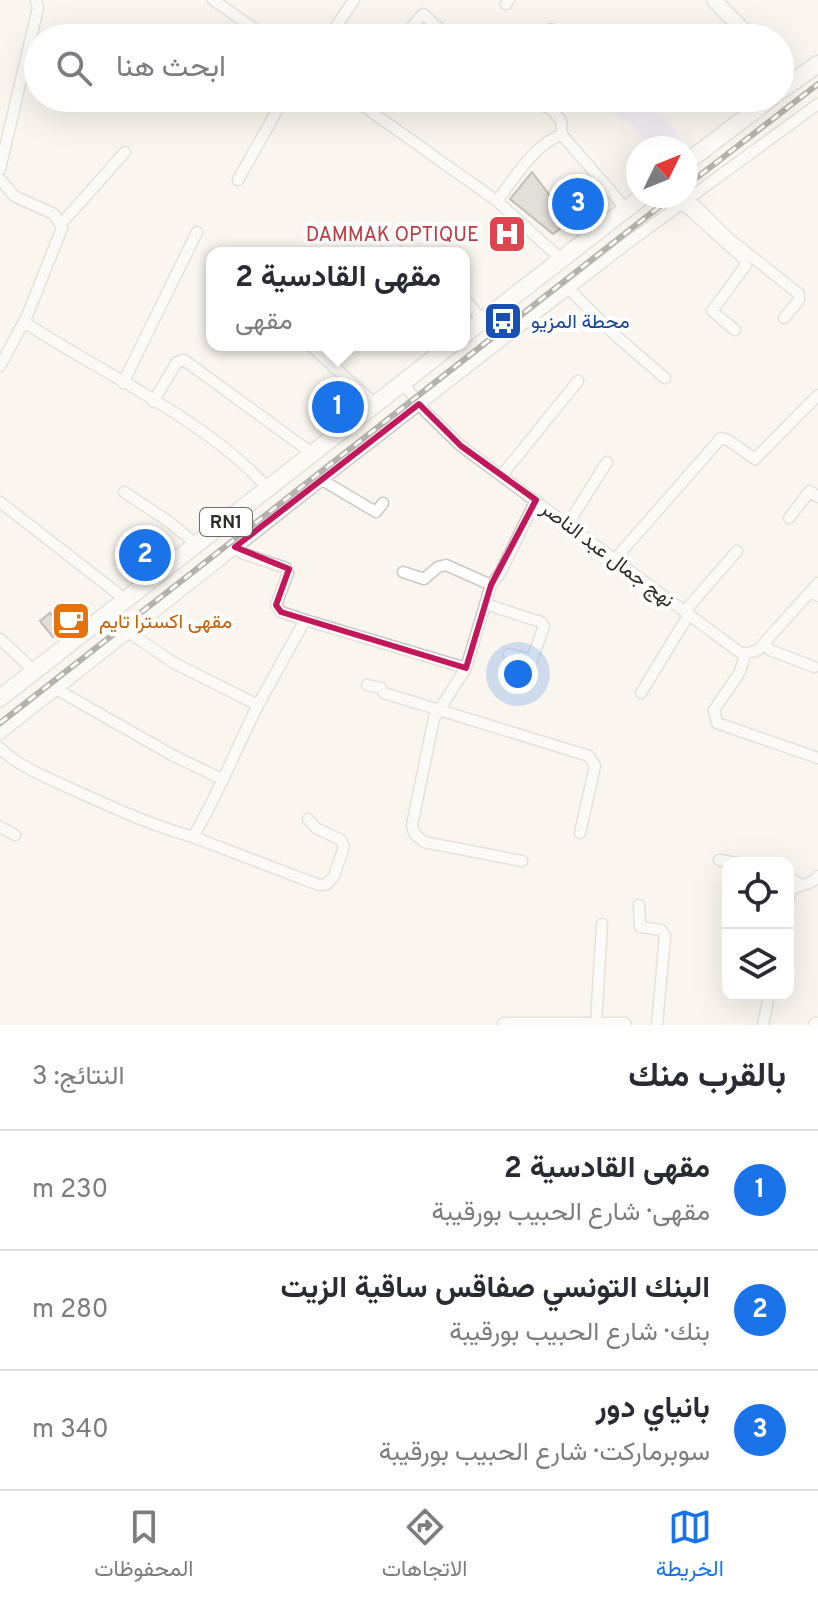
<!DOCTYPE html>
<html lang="ar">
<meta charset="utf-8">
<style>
body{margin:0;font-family:Overpass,Vazirmatn,sans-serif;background:#f2f2f3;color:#2b2b33;direction:rtl}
.controls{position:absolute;right:24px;bottom:24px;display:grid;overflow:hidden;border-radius:16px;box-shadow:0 8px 32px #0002}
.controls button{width:72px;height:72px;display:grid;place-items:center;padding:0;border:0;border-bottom:2px solid #e1e1e2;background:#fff;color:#2b2b33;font:40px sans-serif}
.compass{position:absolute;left:626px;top:136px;width:72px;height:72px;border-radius:50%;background:#fff;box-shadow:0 8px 32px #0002;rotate:47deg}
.you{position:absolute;left:518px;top:674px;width:28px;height:28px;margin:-20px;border:6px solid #fff;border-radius:50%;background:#1a73e8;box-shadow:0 0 0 12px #1a73e833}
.badge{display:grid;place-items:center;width:52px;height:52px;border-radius:50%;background:#1a73e8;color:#fff;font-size:26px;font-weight:700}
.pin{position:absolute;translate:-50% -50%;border:4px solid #fff;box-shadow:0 2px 8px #0006}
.popup{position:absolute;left:206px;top:247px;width:264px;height:104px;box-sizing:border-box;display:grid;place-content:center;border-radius:16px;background:#fff;filter:drop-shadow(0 2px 6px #0005);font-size:26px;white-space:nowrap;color:#7c7c81}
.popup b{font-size:30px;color:#2b2b33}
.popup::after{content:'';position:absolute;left:50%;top:100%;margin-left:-16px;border:16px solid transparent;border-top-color:#fff}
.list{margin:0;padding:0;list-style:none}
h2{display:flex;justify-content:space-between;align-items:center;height:104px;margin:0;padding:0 32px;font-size:34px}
h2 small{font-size:26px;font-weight:400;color:#7c7c81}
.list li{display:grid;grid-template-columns:52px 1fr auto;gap:24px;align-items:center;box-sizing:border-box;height:120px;padding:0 32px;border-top:2px solid #e1e1e2}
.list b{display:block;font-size:30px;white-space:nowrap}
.list p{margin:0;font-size:26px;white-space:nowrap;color:#7c7c81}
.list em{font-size:26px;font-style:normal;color:#7c7c81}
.icon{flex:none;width:44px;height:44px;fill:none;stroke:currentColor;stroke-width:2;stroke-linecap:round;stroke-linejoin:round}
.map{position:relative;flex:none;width:818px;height:1025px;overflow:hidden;direction:ltr}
.search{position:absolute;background:#fff;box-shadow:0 8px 32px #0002;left:24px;right:24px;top:24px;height:88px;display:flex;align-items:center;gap:20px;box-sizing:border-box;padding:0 28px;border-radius:44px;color:#7c7c81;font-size:30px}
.sheet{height:464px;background:#fff}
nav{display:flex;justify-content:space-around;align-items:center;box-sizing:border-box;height:112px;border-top:2px solid #e1e1e2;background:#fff;font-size:22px;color:#7c7c81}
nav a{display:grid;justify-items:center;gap:4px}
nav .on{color:#1a73e8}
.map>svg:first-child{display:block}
</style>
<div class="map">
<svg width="818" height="1025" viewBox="0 0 818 1025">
<rect width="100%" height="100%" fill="#faf6ef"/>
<path fill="#f0e8fe" d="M604 98H651L682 140 672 148H650L627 118 622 122Z"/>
<path fill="#c6c2bc" stroke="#7e7a74" stroke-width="2" d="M532 172 557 205 564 200 577 216 553 234 510 199Z
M50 613 63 629 53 637 40 621Z"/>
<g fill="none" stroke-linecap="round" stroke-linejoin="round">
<defs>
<path id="street" d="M213 0 268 38
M506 4 509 0
M551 29 566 38
M328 38 354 0
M402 38 423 14 450 38
M479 38 482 35
M352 98 497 201 562 260
M533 98 553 111
M567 98 553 111 561 121 562 135 626 209
M0 169 38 8 36 0
M0 179 14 196 54 214 62 228 27 316 0 366
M238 180 284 98
M690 200 727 237 799 294V300L784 318
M497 201C513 180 537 141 562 135
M684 205 744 259 746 265 712 311 735 330
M61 224 125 152
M375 234 401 253
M569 289 615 335 665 378
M464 298 483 321
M24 322C101 373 208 420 268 489
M310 345 375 404
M402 382 426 412 461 446 738 651 745 654 758 650 810 592 818 596
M123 383 197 232
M153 402 177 362 184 360 313 454
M502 475 578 381
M322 480 376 512 383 503
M124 492 168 521 196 544
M0 502 126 600
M789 518 810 491 818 497
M568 524 607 462
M235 547 242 553 286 568 288 573 276 605 281 612 305 620
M615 559 721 438 728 440 755 459 818 395
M403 572 424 579 438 567 446 565 491 585
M810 592 818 583
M485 604 541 622 544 626 532 660 509 654
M685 611 737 551
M0 639 34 671
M764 644 770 650 814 667
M745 654 740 672 714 710 717 723 818 758
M367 685 381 688 384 693 589 756 595 766 580 833
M56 689 174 756 222 779
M641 693 689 614
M258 705 305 620 466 668
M0 734 322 480 625 245 818 104
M0 748C20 768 51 779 76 791 114 808 153 826 193 837 218 795 236 749 258 705L174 663 130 633
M0 827 15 835
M193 837 319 885 327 884 334 876 344 847 341 840 316 828 308 819
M719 860 738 863
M522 861 424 842 414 833 412 825 434 718 466 668 491 585 500 573 536 500
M788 877 800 884
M788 902 791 890C799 884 813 885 818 876
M639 905 640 927 661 930 665 936 657 1025
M596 1024 602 924
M763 1025 769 995"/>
<path id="secondary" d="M714 0 751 38
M780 66 794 82
M505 1025H624
M816 1025H818"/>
<path id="primary" d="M780 91 818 64
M686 163 771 98
M464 335 643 196
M0 698 451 345"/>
</defs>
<use href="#street" stroke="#cdc8c2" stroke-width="13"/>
<use href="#secondary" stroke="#cdc8c2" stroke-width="17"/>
<use href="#primary" stroke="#cdc8c2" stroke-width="19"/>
<use href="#street" stroke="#fff" stroke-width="10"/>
<use href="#secondary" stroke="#fff" stroke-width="14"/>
<use href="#primary" stroke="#fff" stroke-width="16"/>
<defs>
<path id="rail" d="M686 186 818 84
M0 723 673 196"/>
</defs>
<use href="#rail" stroke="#605f5b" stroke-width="6"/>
<use href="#rail" stroke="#fff" stroke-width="3" stroke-dasharray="9" stroke-linecap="butt"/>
</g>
<path d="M0 0H818V1025H0ZM419 404 461 446 536 500 491 585 466 668 281 612 276 605 289 569 235 547Z" fill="#faf6ef" fill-opacity=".55" fill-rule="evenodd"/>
<path fill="none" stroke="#c2185b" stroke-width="6" stroke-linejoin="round" d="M419 404 461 446 536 500 491 585 466 668 281 612 276 605 289 569 235 547Z"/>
<defs>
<symbol id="hospital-square" viewBox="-11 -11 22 22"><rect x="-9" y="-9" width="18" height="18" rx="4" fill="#e0444e" stroke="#fff"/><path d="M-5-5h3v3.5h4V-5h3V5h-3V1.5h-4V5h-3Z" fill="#fff"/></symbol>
<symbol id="bus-square" viewBox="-11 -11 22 22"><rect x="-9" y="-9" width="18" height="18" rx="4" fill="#1a4fb4" stroke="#fff"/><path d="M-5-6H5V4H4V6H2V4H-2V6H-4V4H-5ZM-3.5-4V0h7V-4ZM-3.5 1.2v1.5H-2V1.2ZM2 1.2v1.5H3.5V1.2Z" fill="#fff"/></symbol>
<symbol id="cafe-square" viewBox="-11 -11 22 22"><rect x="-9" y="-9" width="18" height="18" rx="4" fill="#e8710a" stroke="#fff"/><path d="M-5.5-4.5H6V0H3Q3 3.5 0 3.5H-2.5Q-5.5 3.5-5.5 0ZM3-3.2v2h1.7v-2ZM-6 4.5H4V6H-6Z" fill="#fff"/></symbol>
</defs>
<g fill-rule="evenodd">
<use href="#hospital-square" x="485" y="212" width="44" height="44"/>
<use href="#bus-square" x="481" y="299" width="44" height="44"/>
<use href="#cafe-square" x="49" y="599" width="44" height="44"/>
</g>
<g text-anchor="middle" stroke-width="8" stroke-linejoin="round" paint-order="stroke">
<rect fill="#fff" stroke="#6c6b69" stroke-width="2" x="200" y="508" width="52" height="28" rx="6"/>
<g font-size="18" font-weight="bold" fill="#2d2c29">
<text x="226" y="528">RN1</text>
</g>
<g font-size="20" fill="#be3a42" stroke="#fff" text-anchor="end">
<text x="479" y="241">DAMMAK OPTIQUE</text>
</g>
<g font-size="20" fill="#164399" stroke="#fff" text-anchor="start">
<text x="531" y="328">محطة المزيو</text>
</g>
<g font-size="20" fill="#2d2c29" stroke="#fff">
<text transform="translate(608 554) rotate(37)" y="7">نهج جمال عبد الناصر</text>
</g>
<g font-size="20" fill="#c56008" stroke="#fff" text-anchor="start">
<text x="99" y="628">مقهى اكسترا تايم</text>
</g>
</g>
</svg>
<div class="controls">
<button><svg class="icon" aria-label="locate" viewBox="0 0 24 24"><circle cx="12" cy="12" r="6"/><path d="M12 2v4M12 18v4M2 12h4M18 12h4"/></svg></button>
<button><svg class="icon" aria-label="layers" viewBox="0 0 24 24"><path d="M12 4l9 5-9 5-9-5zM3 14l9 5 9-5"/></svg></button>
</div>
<svg class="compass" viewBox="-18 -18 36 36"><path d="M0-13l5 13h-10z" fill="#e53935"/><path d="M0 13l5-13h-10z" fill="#7c7c81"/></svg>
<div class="you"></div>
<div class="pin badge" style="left:338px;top:407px">1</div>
<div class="popup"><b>مقهى القادسية 2</b>مقهى</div>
<div class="pin badge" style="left:145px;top:555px">2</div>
<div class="pin badge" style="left:578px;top:204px">3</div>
<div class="search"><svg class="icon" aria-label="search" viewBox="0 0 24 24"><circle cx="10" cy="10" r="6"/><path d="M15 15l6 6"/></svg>ابحث هنا</div>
</div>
<section class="sheet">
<h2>بالقرب منك<small>النتائج: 3</small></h2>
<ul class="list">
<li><span class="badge">1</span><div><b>مقهى القادسية 2</b><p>مقهى · شارع الحبيب بورقيبة</p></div><em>230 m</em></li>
<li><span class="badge">2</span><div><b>البنك التونسي صفاقس ساقية الزيت</b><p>بنك · شارع الحبيب بورقيبة</p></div><em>280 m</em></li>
<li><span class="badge">3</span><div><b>بانياي دور</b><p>سوبرماركت · شارع الحبيب بورقيبة</p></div><em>340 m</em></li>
</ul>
</section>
<nav>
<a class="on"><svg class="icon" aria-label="map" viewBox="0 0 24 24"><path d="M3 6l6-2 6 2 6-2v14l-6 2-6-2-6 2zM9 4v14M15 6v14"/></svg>الخريطة</a>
<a><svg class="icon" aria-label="directions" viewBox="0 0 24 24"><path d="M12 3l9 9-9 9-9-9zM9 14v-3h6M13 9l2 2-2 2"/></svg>الاتجاهات</a>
<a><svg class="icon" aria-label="saved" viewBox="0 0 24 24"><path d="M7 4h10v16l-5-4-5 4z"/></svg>المحفوظات</a>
</nav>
